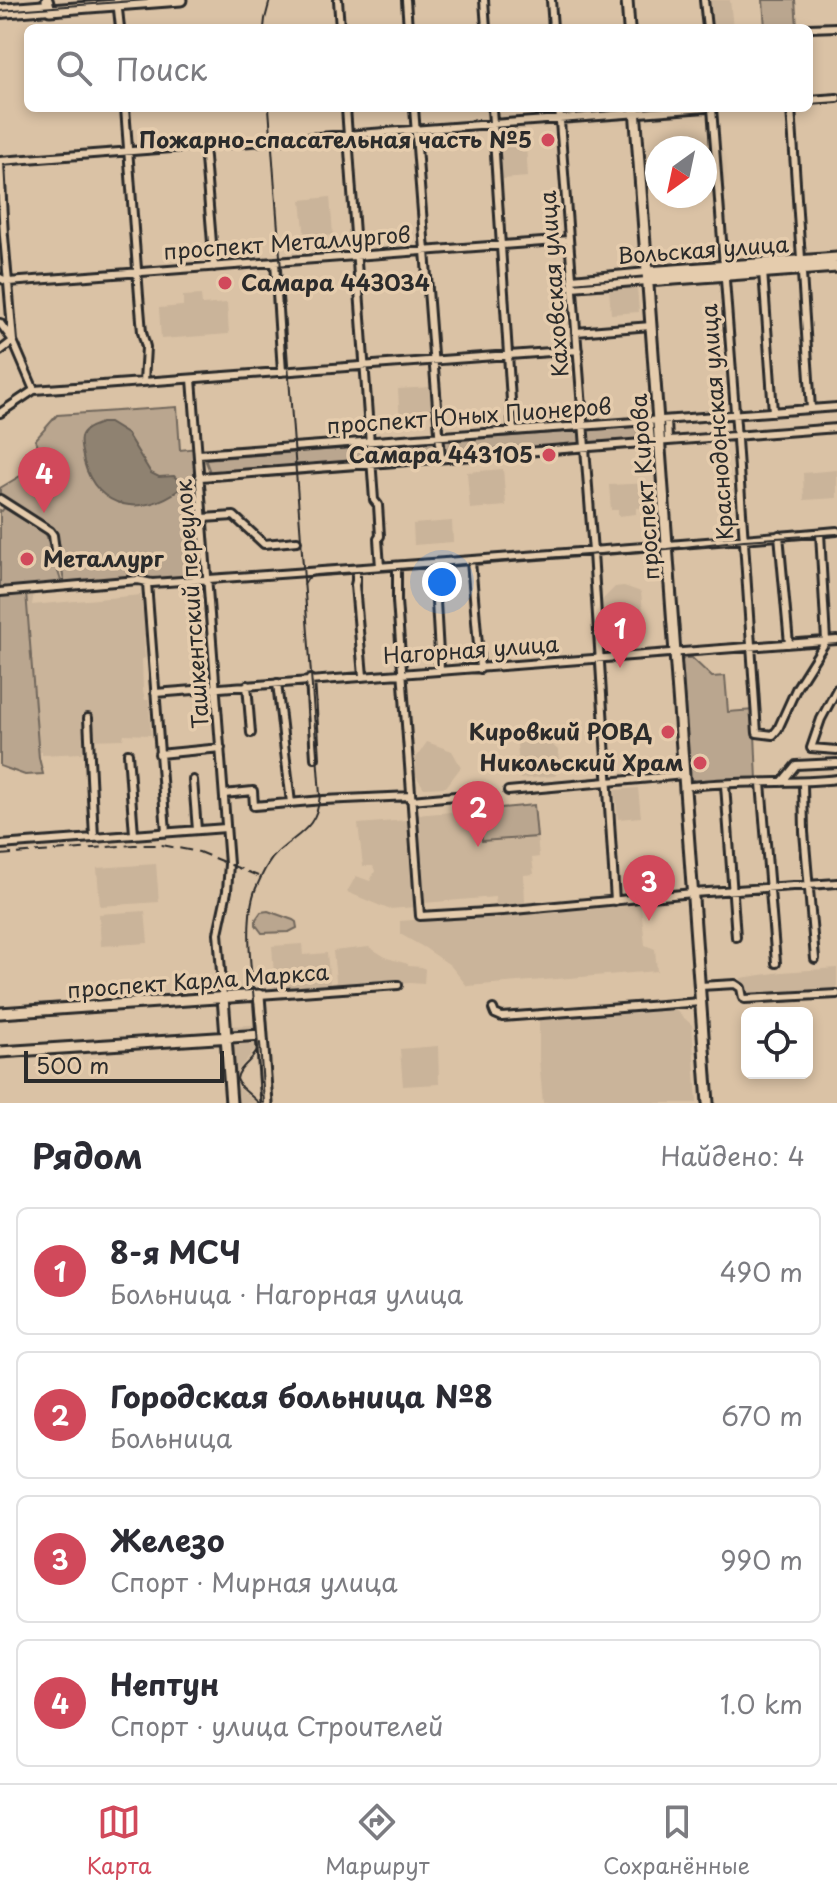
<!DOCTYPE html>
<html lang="ru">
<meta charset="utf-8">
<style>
body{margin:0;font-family:"Playpen Sans",sans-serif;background:#f7f7f7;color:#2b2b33}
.controls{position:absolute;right:24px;bottom:24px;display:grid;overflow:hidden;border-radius:12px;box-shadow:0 4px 12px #0003}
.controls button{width:72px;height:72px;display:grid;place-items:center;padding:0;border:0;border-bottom:2px solid #e1e1e2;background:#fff;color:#2b2b33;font:40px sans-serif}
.compass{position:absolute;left:645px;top:136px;width:72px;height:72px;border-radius:50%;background:#fff;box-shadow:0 4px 12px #0003;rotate:213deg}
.scale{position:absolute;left:24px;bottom:20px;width:200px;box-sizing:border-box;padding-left:8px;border:4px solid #2b2b2b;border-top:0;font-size:22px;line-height:28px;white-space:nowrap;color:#2b2b2b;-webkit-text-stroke:6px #e5ccad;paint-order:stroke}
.you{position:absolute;left:442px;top:582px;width:28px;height:28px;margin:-20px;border:6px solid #fff;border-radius:50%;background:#1a73e8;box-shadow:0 0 0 12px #1a73e833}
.badge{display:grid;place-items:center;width:52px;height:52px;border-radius:50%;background:#d1495b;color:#fff;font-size:26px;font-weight:700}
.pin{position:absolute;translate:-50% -66px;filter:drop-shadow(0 2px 4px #0008)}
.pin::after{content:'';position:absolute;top:42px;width:28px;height:24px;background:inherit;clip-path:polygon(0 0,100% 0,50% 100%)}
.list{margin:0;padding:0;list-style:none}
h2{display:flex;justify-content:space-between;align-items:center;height:104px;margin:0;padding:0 32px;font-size:34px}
h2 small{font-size:26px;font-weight:400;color:#7c7c81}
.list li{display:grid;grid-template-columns:52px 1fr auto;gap:24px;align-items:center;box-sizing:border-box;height:128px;margin:0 16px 16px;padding:0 16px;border:2px solid #e1e1e2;border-radius:12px}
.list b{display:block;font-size:30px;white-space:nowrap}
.list p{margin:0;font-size:26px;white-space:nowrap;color:#7c7c81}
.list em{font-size:26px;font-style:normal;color:#7c7c81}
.icon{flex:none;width:44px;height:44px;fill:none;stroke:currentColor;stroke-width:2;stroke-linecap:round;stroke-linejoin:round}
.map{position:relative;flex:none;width:837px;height:1103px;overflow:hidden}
.search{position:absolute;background:#fff;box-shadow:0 4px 12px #0003;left:24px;right:24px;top:24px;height:88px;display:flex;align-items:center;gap:20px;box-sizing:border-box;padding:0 28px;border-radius:12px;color:#7c7c81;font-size:30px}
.sheet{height:680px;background:#fff}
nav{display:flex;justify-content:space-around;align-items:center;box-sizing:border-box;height:112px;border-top:2px solid #e1e1e2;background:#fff;font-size:22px;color:#7c7c81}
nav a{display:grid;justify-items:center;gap:4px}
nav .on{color:#d1495b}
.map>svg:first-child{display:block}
</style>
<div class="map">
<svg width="837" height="1103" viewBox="0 0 837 1103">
<rect width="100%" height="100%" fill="#dac2a5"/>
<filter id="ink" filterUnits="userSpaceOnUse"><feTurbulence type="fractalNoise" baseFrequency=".0125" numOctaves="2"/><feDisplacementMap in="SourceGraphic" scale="16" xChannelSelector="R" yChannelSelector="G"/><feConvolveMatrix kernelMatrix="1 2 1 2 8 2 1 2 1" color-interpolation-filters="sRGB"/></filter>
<g filter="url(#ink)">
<path fill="#cab49a" d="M707 0H730L733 28H709Z
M525 128 528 177 502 179 498 130Z
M330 197 333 235 305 238 301 200Z
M637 287 639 312 611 314 609 289Z
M201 295 202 305 227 303 229 334 161 339 159 308 183 306V296Z
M431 387 432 410 424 411V422L400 424 398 389Z
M503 469 506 506 470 509 467 472Z
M837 470V498L804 500 803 473Z
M651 483 653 507 636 508V514L618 516V510H611L609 485Z
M452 521 453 542 414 545 413 524Z
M624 586 641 592 643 612 633 633 606 636 599 612 603 599 615 587Z
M26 592H34L32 605 141 595 146 637 144 638 145 658 142 659 143 690 145 700H149L151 735 124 734 123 739 88 740V749L82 750V753L42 755V752H38Z
M548 741 558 750 561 768 555 776 520 779 517 743Z
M427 742 452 751 461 767 446 787 424 788 415 775 414 761Z
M638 788 641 817 618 819 615 790Z
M534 805 539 857 532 858 534 874 524 875 525 903 496 905 495 897 424 903 416 815Z
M407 820 411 879H414L417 907 388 909 347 892 356 876 370 881 375 871 373 866H363L358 824Z
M156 864 159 902 100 906 97 868Z
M641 905 645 945 655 949 657 971 467 986 450 965 425 948 400 934V921L440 918 486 917Z
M145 911 148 943 101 946 99 914Z
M302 944 303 955 327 953 330 985 275 989 272 946Z
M369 947 387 958 408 964V966L422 967 425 969 424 984 410 983 337 989 333 951Z
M837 968V991L746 998 744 997 741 978 782 972Z
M674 1009 692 1025 697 1103H543L539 1059V1019Z
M254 1025 255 1050 238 1070 235 1078 238 1087 256 1103H234L227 1026Z
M438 1046 439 1084 403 1086 400 1049Z"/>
<path fill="#baa68f" stroke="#72685d" stroke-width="2" d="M763 0H795L797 27 765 28Z
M177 407 180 450 197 448 204 575 67 589C58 572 65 552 57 537L20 516 0 499V488L42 463 43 454 35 440 57 415Z
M646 426 648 441 210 472 205 459Z
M4 508 46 534 62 584 0 589V510L2 511Z
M26 592 39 758 43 774 25 775 0 766V594Z
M684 658H692L712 677 725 676 728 712 754 710 757 780 694 785 693 780H689L681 662Z
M534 805 537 837 482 841 479 810Z
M268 911 293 920 296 922 297 928 289 932 262 933 256 925V919L261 912Z"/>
<path fill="#8f8271" stroke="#675f55" stroke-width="2" d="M101 423H109L127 434 151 473 159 477 174 476 181 483 180 489C143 517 97 510 84 462 83 455 79 444 81 437 84 428 94 426 101 423Z"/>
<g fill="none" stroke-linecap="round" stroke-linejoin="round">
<defs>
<path id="minor" d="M117 0 120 28
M338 0 340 28
M406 0 408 28
M484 0 486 28
M551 0 553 28
M704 0 707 28
M0 8 49 4
M0 14 50 10
M809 28 837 27
M809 100 837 98
M125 108 139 296 142 332 146 347 144 382
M346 108 374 500 378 505 380 536 378 539 380 567
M414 108 441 458
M492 108 513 431
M559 108 593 552 615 901
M712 108 736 425 757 733 773 735 778 729 797 687 826 641 820 533
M791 108 811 409
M204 146 214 267
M0 161 706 108
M0 163 4 236 13 341 34 390
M275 262 282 372
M763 271 773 412
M0 278 8 282 569 240
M572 279 647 272
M572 287 647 281
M0 323 11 338
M576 332 651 326
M0 351 13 341
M192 379 229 864 227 891 218 933 223 997
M0 413 34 390 578 350
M667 420 668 441
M649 421 651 442
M199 454 837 407
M201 477 837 428
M0 499 50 531 53 535 56 558
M203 518 234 516 264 544 297 541
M779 535 789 644
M471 561 480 669
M436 563 437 580 435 584 440 671
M397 566V601L420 916 503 911 693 893 837 883
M356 569V581L355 585 363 676
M147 583 166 832
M0 592 138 580 152 583C380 567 609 551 837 531
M310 679 315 758
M277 683 291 803
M247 685 251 733
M837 689 821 719 811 748 837 750
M155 693 837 640
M88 718 94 837
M128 753 134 834
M159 754 221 748
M193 780 197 830
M782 782 796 765 837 763
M761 783 776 963
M803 783 804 832 815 959
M725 785 736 937
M685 787C735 779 787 785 837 779
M508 791 684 775
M224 794 253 791 254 806 323 800 411 796
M411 800 467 795
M0 845 226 828
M700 986 735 984 741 988 743 998 745 999 837 994
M259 995 398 985
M493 1009 495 1014 502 1017 701 1002"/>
<path id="major" d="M47 0 50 10 181 0
M627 0 629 28
M635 108 708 1103
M647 272 837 258
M647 281 837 267
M223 997 231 1103
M0 1013 259 995 267 1103
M0 1052 262 1035"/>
</defs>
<use href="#minor" stroke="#2b2b2b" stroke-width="12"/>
<use href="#major" stroke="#2b2b2b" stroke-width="15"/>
<use href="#minor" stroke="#e5ccad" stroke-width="6"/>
<use href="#major" stroke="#e5ccad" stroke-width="9"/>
<path stroke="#2b2b2b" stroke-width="2" d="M0 11 147 0
M264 28 265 19 270 0
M304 585 308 578 316 575 667 549 744 540 837 534
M260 1043 264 1103
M259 1103 241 1087 237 1079C239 1066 253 1061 258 1049 257 1006 240 925 256 888 262 875 267 862 278 852 300 832 317 828 320 795L269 108"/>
<path stroke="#2b2b2b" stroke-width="2" stroke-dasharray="12 6" stroke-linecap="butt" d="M0 855 134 845H162L199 852 258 876"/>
</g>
</g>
<g fill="#d1495b" stroke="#e5ccad" stroke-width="3">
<circle cx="548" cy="140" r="8"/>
<circle cx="225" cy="283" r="8"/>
<circle cx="549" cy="455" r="8"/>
<circle cx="27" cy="559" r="8"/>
<circle cx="668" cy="732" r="8"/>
<circle cx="700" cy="763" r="8"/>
</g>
<g text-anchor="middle" stroke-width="7" stroke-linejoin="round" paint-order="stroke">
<g font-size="22" font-weight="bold" fill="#2b2b2b" stroke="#e5ccad" text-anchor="end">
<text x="532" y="148">Пожарно-спасательная часть №5</text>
<text x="241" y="291" text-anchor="start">Самара 443034</text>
<text x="533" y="463">Самара 443105</text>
<text x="43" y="567" text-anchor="start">Металлург</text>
<text x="652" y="740">Кировкий РОВД</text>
<text x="684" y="771">Никольский Храм</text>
</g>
<g font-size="22" fill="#2b2b2b" stroke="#e5ccad">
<text transform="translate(287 243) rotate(-4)" y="8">проспект Металлургов</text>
<text transform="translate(703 250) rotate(-4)" y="8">Вольская улица</text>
<text transform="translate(554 284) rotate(-94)" y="8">Каховская улица</text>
<text transform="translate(469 416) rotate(-4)" y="8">проспект Юных Пионеров</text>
<text transform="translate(717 422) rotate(-94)" y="8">Краснодонская улица</text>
<text transform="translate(645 487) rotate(-94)" y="8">проспект Кирова</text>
<text transform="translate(192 604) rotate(-94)" y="8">Ташкентский переулок</text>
<text transform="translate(471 650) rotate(-4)" y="8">Нагорная улица</text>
<text transform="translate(198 981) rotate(-4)" y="8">проспект Карла Маркса</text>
</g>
</g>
</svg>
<div class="controls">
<button><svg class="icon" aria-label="locate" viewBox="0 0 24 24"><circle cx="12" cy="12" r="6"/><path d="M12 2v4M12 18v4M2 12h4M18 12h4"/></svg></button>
</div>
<svg class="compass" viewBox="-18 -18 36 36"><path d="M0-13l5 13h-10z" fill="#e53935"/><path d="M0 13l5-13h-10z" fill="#7c7c81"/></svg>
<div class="scale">500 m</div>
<div class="you"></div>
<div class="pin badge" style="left:620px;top:668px">1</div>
<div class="pin badge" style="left:478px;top:847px">2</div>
<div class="pin badge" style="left:649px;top:921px">3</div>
<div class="pin badge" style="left:44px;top:513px">4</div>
<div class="search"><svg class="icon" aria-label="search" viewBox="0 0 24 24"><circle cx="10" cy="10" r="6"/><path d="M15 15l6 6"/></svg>Поиск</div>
</div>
<section class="sheet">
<h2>Рядом<small>Найдено: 4</small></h2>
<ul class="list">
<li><span class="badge">1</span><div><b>8-я МСЧ</b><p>Больница · Нагорная улица</p></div><em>490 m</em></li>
<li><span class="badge">2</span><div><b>Городская больница №8</b><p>Больница</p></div><em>670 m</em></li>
<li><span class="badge">3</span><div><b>Железо</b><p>Спорт · Мирная улица</p></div><em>990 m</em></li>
<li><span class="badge">4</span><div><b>Нептун</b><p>Спорт · улица Строителей</p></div><em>1.0 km</em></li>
</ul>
</section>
<nav>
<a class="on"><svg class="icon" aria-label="map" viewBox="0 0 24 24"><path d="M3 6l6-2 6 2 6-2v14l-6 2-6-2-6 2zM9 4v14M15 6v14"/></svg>Карта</a>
<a><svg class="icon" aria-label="directions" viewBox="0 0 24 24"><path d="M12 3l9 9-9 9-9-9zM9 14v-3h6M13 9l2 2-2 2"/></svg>Маршрут</a>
<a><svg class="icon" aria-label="saved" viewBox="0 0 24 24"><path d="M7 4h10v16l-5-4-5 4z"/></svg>Сохранённые</a>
</nav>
